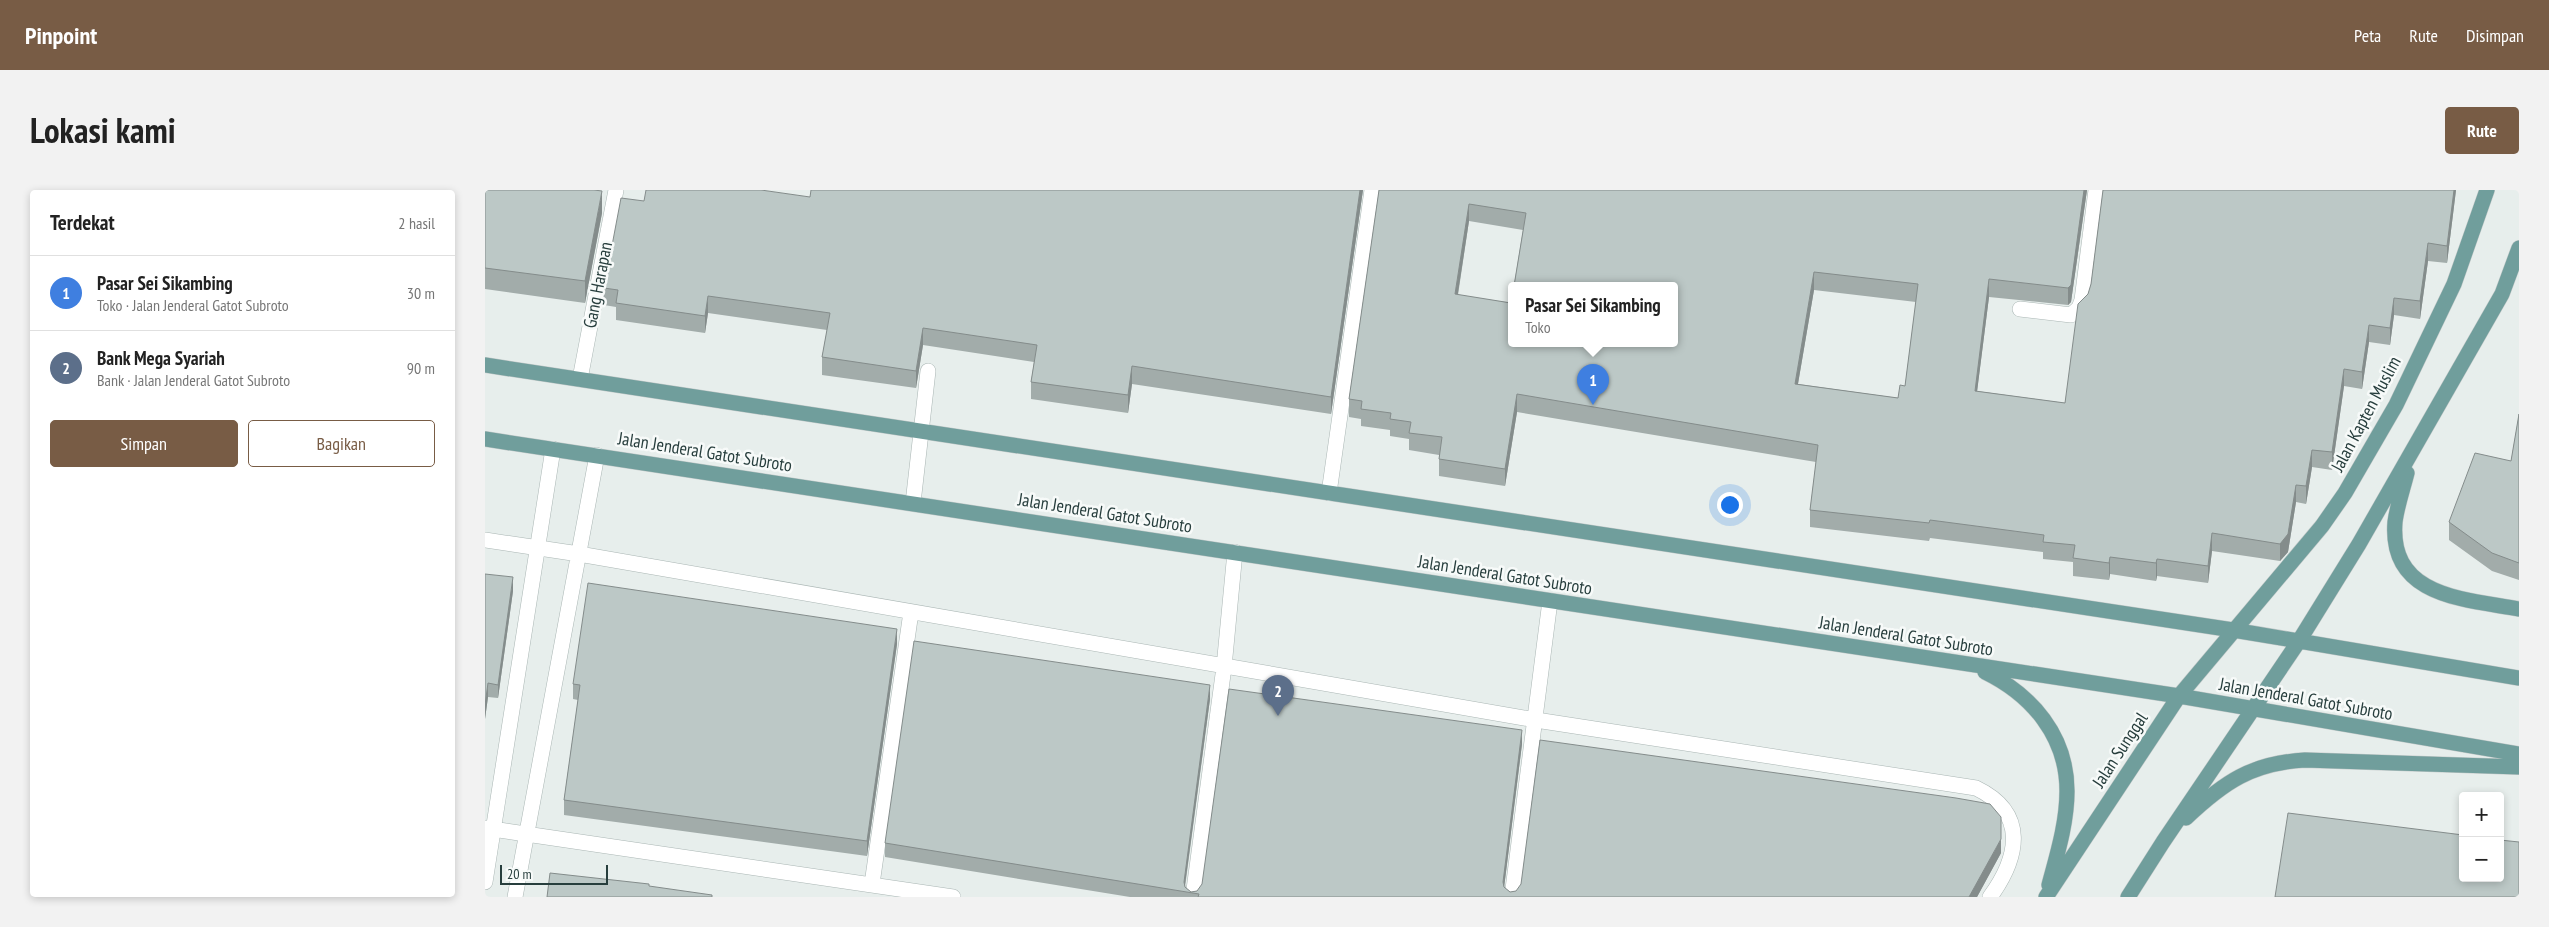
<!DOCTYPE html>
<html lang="id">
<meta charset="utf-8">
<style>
body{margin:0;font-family:"PT Sans Narrow",sans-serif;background:#f2f2f2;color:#222}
.controls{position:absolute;right:15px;bottom:15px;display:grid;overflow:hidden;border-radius:5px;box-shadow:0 2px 8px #0003}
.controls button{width:45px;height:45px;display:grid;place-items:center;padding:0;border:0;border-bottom:1px solid #e0e0e0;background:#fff;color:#222;font:25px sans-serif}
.scale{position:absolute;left:15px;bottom:12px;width:108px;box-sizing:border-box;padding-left:5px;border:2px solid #273e3d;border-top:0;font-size:14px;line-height:18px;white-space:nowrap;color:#273e3d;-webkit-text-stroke:4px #f7faf9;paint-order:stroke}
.you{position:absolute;left:1244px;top:314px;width:18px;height:18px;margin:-12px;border:4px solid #fff;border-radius:50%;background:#1a73e8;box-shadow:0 0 0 8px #1a73e833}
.badge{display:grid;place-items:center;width:32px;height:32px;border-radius:50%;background:#785c45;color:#fff;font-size:16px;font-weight:700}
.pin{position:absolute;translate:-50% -41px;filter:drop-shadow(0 1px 2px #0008)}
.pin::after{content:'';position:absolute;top:26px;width:18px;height:15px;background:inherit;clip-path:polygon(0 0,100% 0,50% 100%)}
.popup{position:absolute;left:1023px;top:92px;width:170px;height:65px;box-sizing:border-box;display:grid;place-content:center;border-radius:5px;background:#fff;filter:drop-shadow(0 1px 4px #0005);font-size:16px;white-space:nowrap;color:#767676}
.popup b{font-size:19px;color:#222}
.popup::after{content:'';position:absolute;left:50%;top:100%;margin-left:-10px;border:10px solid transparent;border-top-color:#fff}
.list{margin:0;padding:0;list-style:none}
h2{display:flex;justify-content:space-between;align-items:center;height:65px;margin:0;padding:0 20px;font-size:21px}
h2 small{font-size:16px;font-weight:400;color:#767676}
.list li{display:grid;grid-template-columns:32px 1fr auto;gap:15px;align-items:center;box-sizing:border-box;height:75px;padding:0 20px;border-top:1px solid #e0e0e0}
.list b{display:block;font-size:19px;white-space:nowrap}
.list p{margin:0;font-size:16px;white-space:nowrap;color:#767676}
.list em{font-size:16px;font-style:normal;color:#767676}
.actions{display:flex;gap:10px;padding:15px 20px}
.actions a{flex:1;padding:11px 0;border:1px solid #785c45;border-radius:5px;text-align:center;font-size:18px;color:#785c45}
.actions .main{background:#785c45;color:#fff}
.map{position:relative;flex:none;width:2034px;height:707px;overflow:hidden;border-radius:5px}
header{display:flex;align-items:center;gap:30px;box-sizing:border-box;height:70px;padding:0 25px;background:#785c45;color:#fff}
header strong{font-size:24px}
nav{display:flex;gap:28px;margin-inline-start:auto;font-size:18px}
.intro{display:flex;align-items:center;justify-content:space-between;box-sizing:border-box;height:120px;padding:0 30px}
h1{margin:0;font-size:35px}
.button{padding:12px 22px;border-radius:5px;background:#785c45;color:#fff;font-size:18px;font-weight:700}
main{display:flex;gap:30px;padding:0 30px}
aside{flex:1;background:#fff;border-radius:5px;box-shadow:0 2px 8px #0003}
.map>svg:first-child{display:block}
</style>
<header>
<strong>Pinpoint</strong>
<nav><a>Peta</a><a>Rute</a><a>Disimpan</a></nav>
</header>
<div class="intro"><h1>Lokasi kami</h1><a class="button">Rute</a></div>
<main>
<aside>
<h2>Terdekat<small>2 hasil</small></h2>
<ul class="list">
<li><span class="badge" style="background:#3f7fe0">1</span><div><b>Pasar Sei Sikambing</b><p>Toko · Jalan Jenderal Gatot Subroto</p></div><em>30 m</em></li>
<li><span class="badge" style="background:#5c6f8a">2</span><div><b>Bank Mega Syariah</b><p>Bank · Jalan Jenderal Gatot Subroto</p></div><em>90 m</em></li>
</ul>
<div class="actions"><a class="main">Simpan</a><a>Bagikan</a></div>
</aside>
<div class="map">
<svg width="2034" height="707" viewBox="0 0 2034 707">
<rect width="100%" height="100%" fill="#e7eeec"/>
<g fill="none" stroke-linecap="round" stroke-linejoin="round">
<defs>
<path id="lane" d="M0 350 94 364 1051 530 1491 598C1543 623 1534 667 1505 707
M0 638 468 707
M0 692 68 259
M387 694 426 422
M30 707 112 265
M708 707 739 477 750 362
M1027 707 1065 411"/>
<path id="street" d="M1535 119 1586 125 1594 118 1597 110 1611 0
M95 189 131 0
M844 303 887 0
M428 313 443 181"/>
<path id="primary" d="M0 175 1748 440 2034 488
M0 249 1694 506 2034 564
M1922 283C1918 299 1912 316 1910 332 1904 407 1979 409 2034 419
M1500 482C1547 505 1582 546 1582 601 1582 633 1572 665 1564 695
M1701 628C1739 592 1767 573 1820 570L2034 577
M1561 707 1694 506 1837 336 1860 303 1911 215 1969 94 2002 0
M1643 707 1678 652 1814 451 1874 354 2017 104 2034 58"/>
</defs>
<use href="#lane" stroke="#aab6b4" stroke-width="16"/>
<use href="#street" stroke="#aab6b4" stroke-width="16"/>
<use href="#primary" stroke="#c3c9c9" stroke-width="16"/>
<use href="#lane" stroke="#fff" stroke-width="15"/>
<use href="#street" stroke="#fff" stroke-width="15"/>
<use href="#primary" stroke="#709e9c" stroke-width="15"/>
</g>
<path fill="#a2acaa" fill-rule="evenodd" d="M0 0 117 23 100 113 0 99Z
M878 0 846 224 647 194 643 223 546 209V192L549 172 438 155 431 198 337 185V167L342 140 223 123 220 143 131 130V117L119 115V98L159 11 325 7Z
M894 0H1602L1586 112 1583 115 1504 107 1492 201 1580 213 1603 104 1606 94 1618 0H1971L1962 73 1943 71 1935 129 1909 125 1905 155 1884 152 1877 199 1859 196 1847 280 1827 277 1821 314 1811 312 1803 362 1795 371 1727 361 1723 393 1672 386 1671 391 1625 384 1624 390 1588 386V372L1558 369V362L1445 348 1444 351 1325 337V320L1331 272 1032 222 1020 296 954 286V265L924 260V249L905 246V240L876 236V229L864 227V209ZM984 31 1038 40 1026 113 973 105ZM1329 100 1431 112 1420 196 1413 208 1313 194Z
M2034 224V390L2007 381 1964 350V332L2026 271Z
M0 384 28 401 13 508 3 507 0 529Z
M412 454 382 666 79 625V610L93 510 88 509V494Z
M725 509 700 697 706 702 712 701 1037 554 1019 697 1025 702 1516 663 1492 707H645L400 667V653Z"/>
<path fill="#848c8b" d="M875 0H878L846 224V207Z
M1599 0H1602L1586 112 1583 115V98Z
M1969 0H1971L1962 73V56Z
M117 1V23L100 113V91Z
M984 14V31L970 122V104Z
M1943 53V71L1935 129V111Z
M1329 82V100L1310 211V194Z
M1504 89V107L1490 218V201Z
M223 106V123L220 143V126Z
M1909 108V125L1905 155V138Z
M1884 135V152L1877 199V182Z
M438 138V155L431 198V181Z
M647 176V194L643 223V205Z
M1859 179V196L1847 280V262Z
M1032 204V222L1020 296V279Z
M1827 260V277L1821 314V296Z
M1811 295V312L1803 362 1795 371V354Z
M1727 343V361L1723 393V376Z
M1625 367V384L1624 390V373Z
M1672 369V386L1671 391V373Z
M28 387V401L13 508V495Z
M412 439V454L382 666V651Z
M3 493V507L0 529V515Z
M725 495V509L699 702V692Z
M1037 540V554L1018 706V692Z
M1516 649V663L1492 707H1484Z"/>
<path fill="#bcc8c6" stroke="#848c8b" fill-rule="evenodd" d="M0 0H109L117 1 100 91 0 78Z
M161 0H276L325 7 326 0H875L846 207 647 176 643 205 546 192 552 155 438 138 431 181 337 167 345 123 223 106 220 126 131 113 133 100 119 98 136 8 159 11Z
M894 0H1599L1586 95 1583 98 1504 89 1490 201 1580 213 1593 114 1603 104 1606 94 1618 0H1969L1962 56 1943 53 1935 111 1909 108 1905 138 1884 135 1877 182 1859 179 1847 262 1827 260 1821 296 1811 295 1803 344 1795 354 1727 343 1723 376 1672 369 1671 373 1625 367 1624 373 1588 368 1590 355 1558 352 1559 345 1445 330 1444 333 1325 320 1333 255 1032 204 1020 279 954 269 957 247 924 243 926 232 905 229 906 223 876 219 877 211 864 209ZM984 14 1041 23 1029 96H1189V154H1027V108L1026 113 970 104ZM1329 82 1433 94 1420 196 1415 195 1413 208 1310 194Z
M2034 224V373L2007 363 1964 332 1990 263 2026 271Z
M0 384 28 387 13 495 3 493 0 515Z
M103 393 412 439 382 651 79 610 95 495 88 494Z
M429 451 725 495 699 692 700 697 706 702 712 701 717 694 744 499 1037 540 1018 692 1019 697 1025 702 1031 701 1036 694 1055 550 1471 608 1505 614 1516 627V649L1484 707H713L714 704 400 653Z
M1803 623 1978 645V688H2015V650L2034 652V707H1790Z
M65 683 164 694V696L227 705V707H62Z"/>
<g text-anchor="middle" stroke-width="5" stroke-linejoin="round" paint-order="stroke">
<g font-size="18" fill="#273e3d" stroke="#f7faf9">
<text transform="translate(113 95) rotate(-79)" y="6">Gang Harapan</text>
<text transform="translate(1881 224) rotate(-62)" y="6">Jalan Kapten Muslim</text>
<text transform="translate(220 262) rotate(9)" y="6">Jalan Jenderal Gatot Subroto</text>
<text transform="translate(620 323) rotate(9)" y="6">Jalan Jenderal Gatot Subroto</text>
<text transform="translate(1020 385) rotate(9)" y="6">Jalan Jenderal Gatot Subroto</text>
<text transform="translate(1421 446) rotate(9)" y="6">Jalan Jenderal Gatot Subroto</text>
<text transform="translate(1821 509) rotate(10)" y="6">Jalan Jenderal Gatot Subroto</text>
<text transform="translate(1635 560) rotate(-57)" y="6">Jalan Sunggal</text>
</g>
</g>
</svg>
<div class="controls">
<button>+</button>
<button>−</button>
</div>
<div class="scale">20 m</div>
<div class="you"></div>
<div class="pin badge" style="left:1108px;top:215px;background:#3f7fe0">1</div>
<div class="popup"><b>Pasar Sei Sikambing</b>Toko</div>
<div class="pin badge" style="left:793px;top:526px;background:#5c6f8a">2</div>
</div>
</main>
